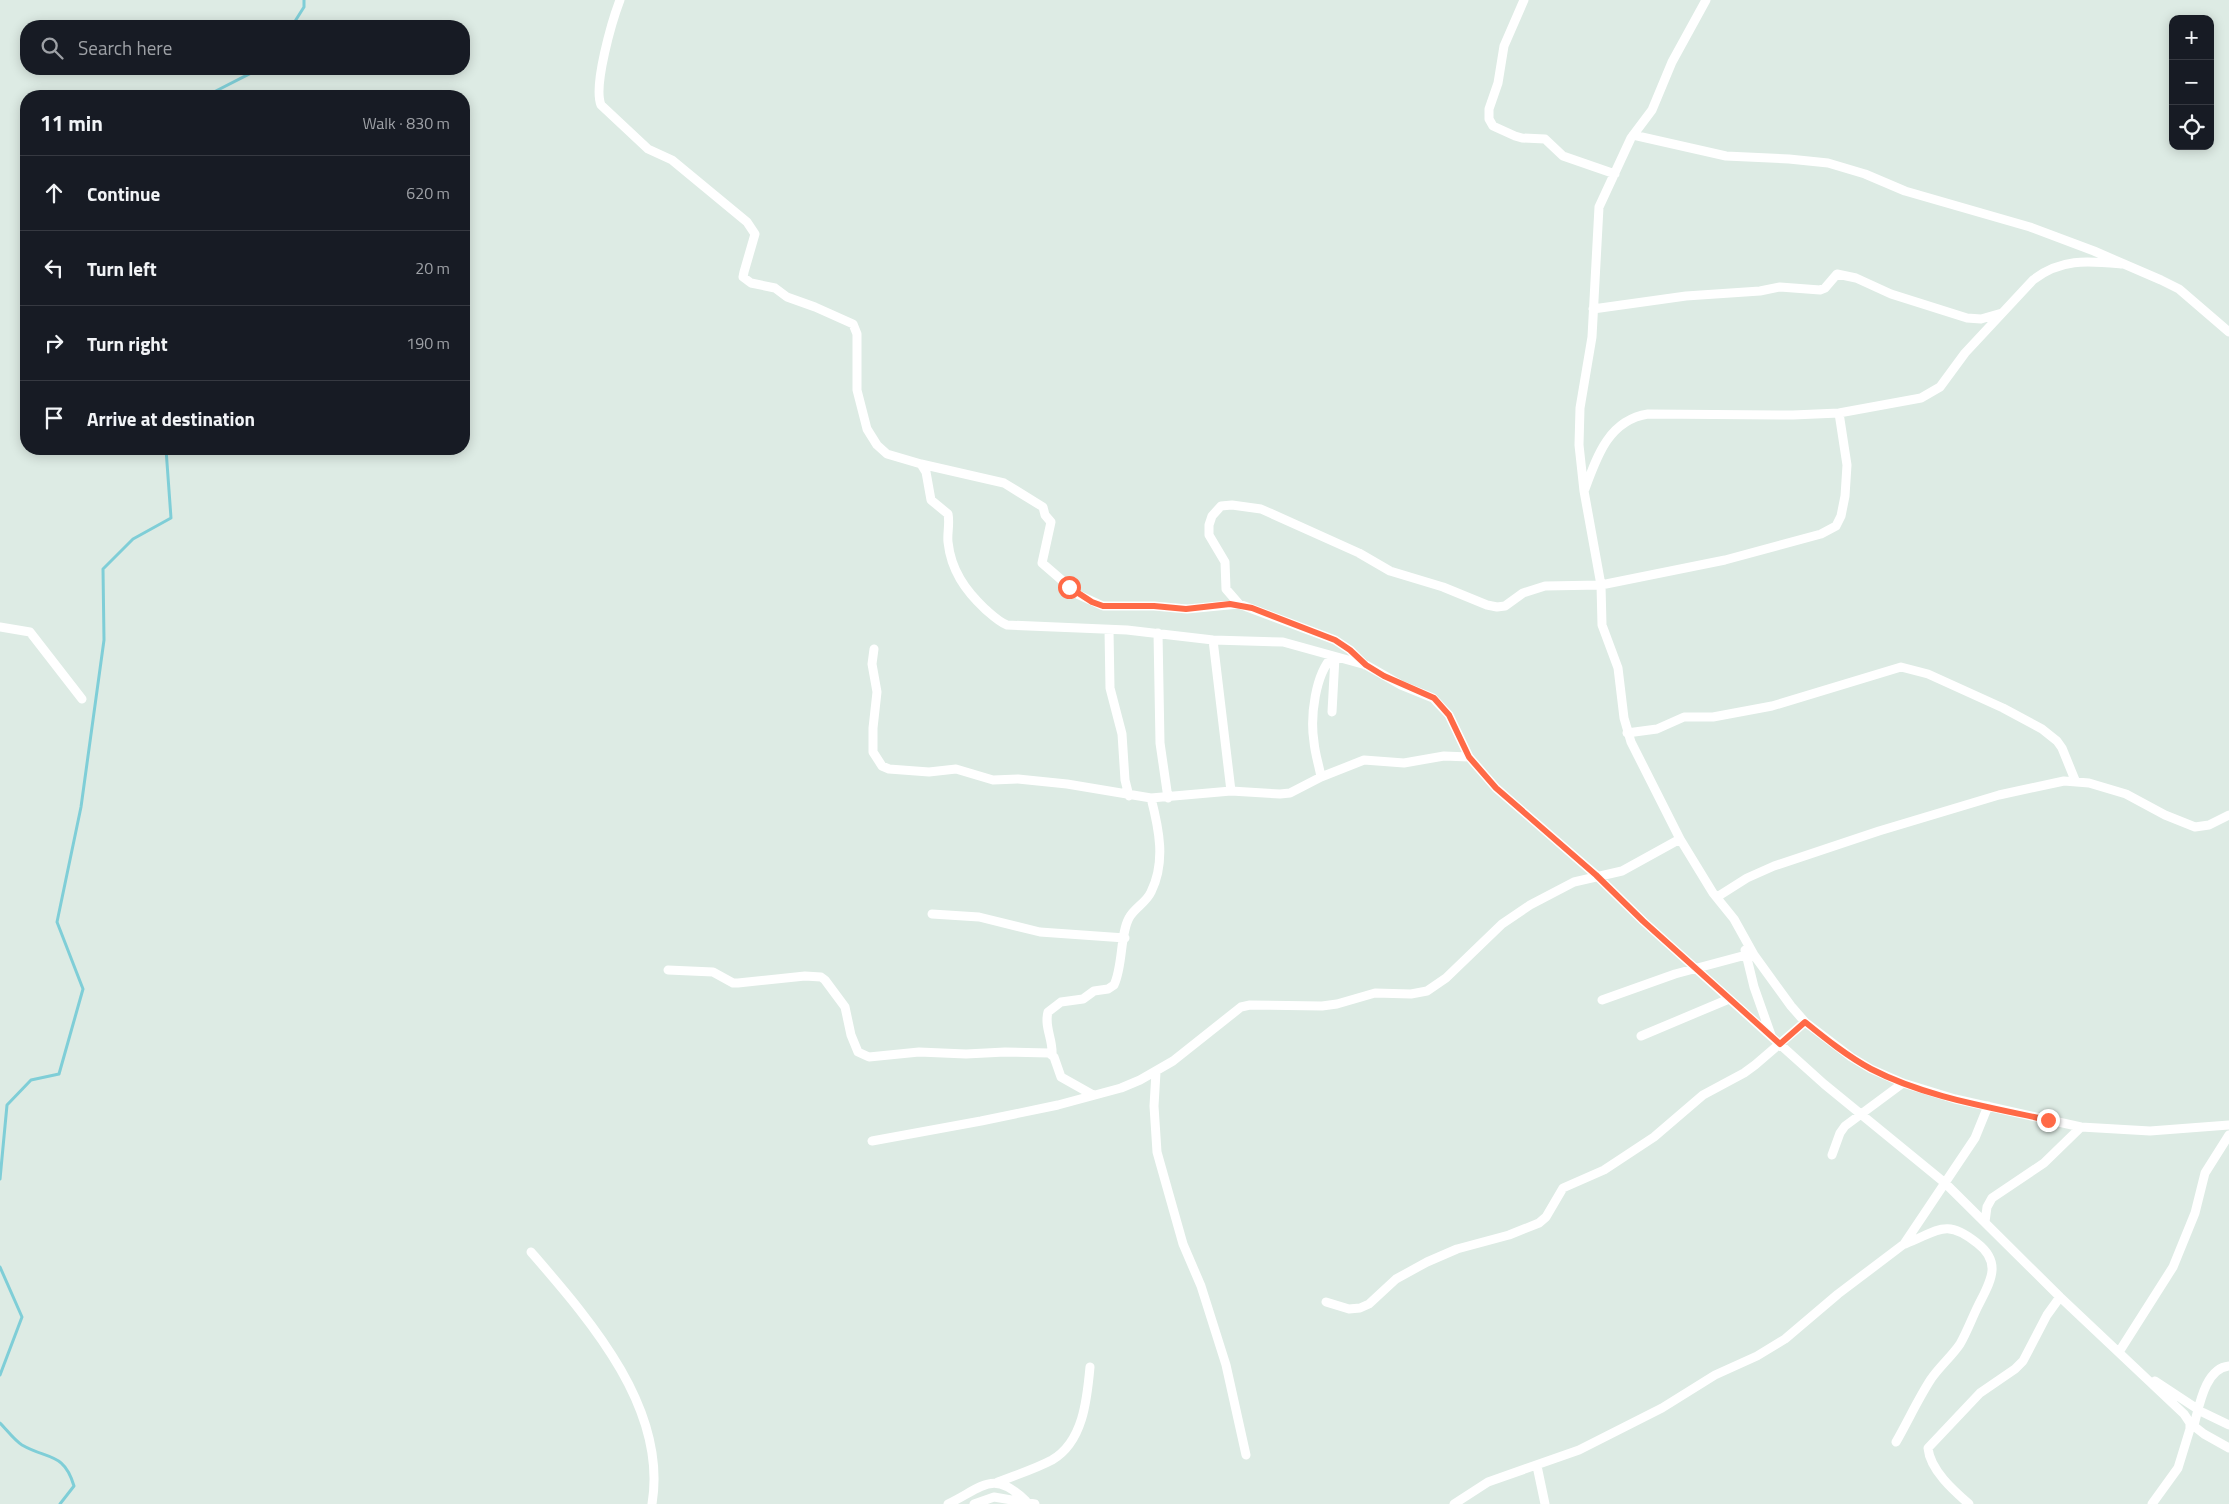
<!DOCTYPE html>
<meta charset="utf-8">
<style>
body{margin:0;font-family:"Titillium Web",sans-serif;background:#20242c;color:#f1f3f6}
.controls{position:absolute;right:15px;top:15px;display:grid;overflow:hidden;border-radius:10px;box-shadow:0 2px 12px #0003}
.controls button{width:45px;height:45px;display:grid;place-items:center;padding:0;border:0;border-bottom:1px solid #363941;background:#171b24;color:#f1f3f6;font:25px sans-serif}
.stop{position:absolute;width:15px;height:15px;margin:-11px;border:4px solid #ff6a47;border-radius:50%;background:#fff}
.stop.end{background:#ff6a47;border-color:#fff;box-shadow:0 1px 5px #0008}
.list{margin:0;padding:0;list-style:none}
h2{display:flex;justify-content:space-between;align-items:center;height:65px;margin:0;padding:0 20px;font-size:21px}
h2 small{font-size:16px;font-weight:400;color:#9ea1a6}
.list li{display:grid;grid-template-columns:32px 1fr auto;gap:15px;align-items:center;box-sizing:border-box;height:75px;padding:0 20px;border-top:1px solid #363941}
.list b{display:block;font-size:19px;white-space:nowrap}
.list em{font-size:16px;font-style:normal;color:#9ea1a6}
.icon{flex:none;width:28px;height:28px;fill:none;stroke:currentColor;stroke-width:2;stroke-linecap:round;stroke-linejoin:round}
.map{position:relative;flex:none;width:2229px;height:1504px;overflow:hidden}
.search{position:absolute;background:#171b24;box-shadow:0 2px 12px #0003;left:20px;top:20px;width:450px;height:55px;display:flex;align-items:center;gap:12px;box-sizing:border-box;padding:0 18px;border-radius:20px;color:#9ea1a6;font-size:19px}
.panel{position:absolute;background:#171b24;box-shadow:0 2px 12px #0003;left:20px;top:90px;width:450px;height:365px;border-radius:20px}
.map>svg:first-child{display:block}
</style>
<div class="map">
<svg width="2229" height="1504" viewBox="0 0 2229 1504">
<rect width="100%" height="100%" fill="#ddebe4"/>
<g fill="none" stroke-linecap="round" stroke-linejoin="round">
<path stroke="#7fced7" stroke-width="3" d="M292 26 304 7V0
M210 96V94L259 69
M0 1179 7 1105 31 1080 59 1074 83 989 57 922 81 807 104 640 103 569 133 539 171 518 166 449
M0 1267 22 1317 0 1375
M0 1423C7 1430 14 1440 22 1445 48 1460 64 1452 74 1486L60 1504"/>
<path stroke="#fff" stroke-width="9" d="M620 0C612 21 593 86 601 105L648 149 672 160 747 222 755 234 744 272 743 277 751 283 775 288 787 297 815 307 853 324 857 334V390L867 429 877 445 887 454 921 464 926 472 931 500 948 514C950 524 947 533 948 542 951 570 965 590 985 609 992 615 999 622 1007 625L1127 630 1213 640 1283 642 1366 665 1401 685 1433 698 1449 715 1469 757 1496 788 1596 875 1643 921 1824 1084 1945 1183 2060 1297 2184 1414 2190 1423V1429L2178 1468 2152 1504
M1524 0 1504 46 1498 83 1489 109V119L1493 126 1515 136 1522 138 1545 139 1563 156 1615 174
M1706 0 1672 62 1652 110 1631 138 1599 207 1592 337 1580 408 1579 445 1584 491 1601 585 1602 625 1618 668 1624 718 1631 742 1680 839 1713 893 1734 919 1754 955 1791 1006 1805 1022 1851 1057 1871 1069 1903 1083 1955 1099 2081 1127 2150 1131 2229 1125
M1633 135 1726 156 1789 159 1828 163 1865 174 1905 191 2030 227 2094 251 2161 280 2179 289 2229 332
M1593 309 1686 296 1760 291 1780 287 1820 290 1825 288 1837 274 1856 278 1891 294 1967 318 1981 319 2002 313
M921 464 1004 483 1043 507 1045 515 1051 522 1042 563 1079 595 1103 606H1154L1187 609 1239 604 1335 640 1350 650 1365 665
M1585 489C1597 456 1609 420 1648 414L1793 415 1839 413 1921 398 1940 387 1965 353 2033 280C2061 258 2088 261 2122 264
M1239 604 1226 589 1225 562 1209 535V525L1212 516 1221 506 1232 505 1261 509 1359 553 1390 571 1443 587 1487 605 1497 607 1505 606 1523 593 1545 586 1601 585 1725 560 1821 534 1836 526 1841 516 1845 496 1847 465 1839 413
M0 627 30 632 82 699
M1109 630 1110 688 1122 734 1125 780 1129 796
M1158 633 1160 743 1168 798
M1213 640 1231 791
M874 649 872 664 877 692 873 728V752L882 766 889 769 929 772 956 769 993 780 1018 779 1067 784 1151 798 1231 791 1280 794 1290 793 1321 777 1364 760 1404 763 1444 756 1469 757
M1332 712 1335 657
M1627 733 1657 729 1684 717H1713L1772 706 1901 667 1928 674 2003 708 2042 729 2057 741 2062 748 2075 780
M1321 777C1319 765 1315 754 1314 742 1310 717 1315 674 1333 656
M1717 897 1747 878 1774 866 1879 831 1999 795 2064 781 2089 783 2126 794 2165 815 2195 827 2209 825 2229 815
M932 914 979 917 1040 932 1125 938
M1745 950 1754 987 1771 1035
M668 970 713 972 733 983H738L805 976 821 977 825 980 845 1007 851 1035 858 1052 869 1057 919 1052 966 1054 1005 1052 1049 1053 1054 1057 1061 1077 1093 1095
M1602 1000 1675 974 1746 955
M1641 1036 1729 999
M1052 1054C1053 1039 1044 1027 1048 1012L1061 1002 1083 999 1094 991 1108 989 1114 985C1123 967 1120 934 1129 918 1134 908 1146 903 1151 892 1166 862 1159 829 1151 798
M1156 1072 1154 1106 1157 1152 1183 1244 1201 1286 1226 1365 1246 1455
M872 1141 981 1121 1058 1105 1121 1088 1140 1080 1173 1061 1241 1007 1250 1005 1322 1006 1337 1004 1375 993 1411 994 1427 991 1446 978 1502 924 1530 905 1574 882 1622 871 1680 839
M1832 1155 1840 1133 1845 1126 1903 1083
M1985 1222 1987 1207 1992 1198 2044 1163 2081 1127
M531 1252C589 1319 668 1408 652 1504
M1326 1302 1349 1309 1360 1308 1369 1304 1396 1279 1427 1262 1457 1249 1509 1235 1539 1223 1546 1217 1563 1188 1604 1170 1654 1137 1703 1095 1744 1073 1755 1065 1805 1022
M2119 1352 2173 1267 2195 1213 2205 1173 2229 1135
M2155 1381 2202 1412 2229 1425
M2190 1423 2204 1434 2229 1448
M2194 1425C2199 1407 2205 1368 2229 1366
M1896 1442C1908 1421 1918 1399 1931 1379 1940 1366 1952 1356 1960 1344 1967 1332 1972 1318 1978 1306 1990 1282 2003 1263 1977 1243 1945 1217 1937 1232 1905 1244
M1537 1466 1545 1504
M998 1482C1016 1475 1035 1469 1052 1460 1083 1442 1087 1400 1090 1367
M948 1504C983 1487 993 1469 1026 1501
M974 1504 994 1497 1035 1504
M1454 1504 1488 1482 1579 1450 1662 1408 1715 1375 1757 1356 1785 1339 1838 1294 1904 1244 1975 1138 1988 1106
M1969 1504C1954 1491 1930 1470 1928 1448L1980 1393 2015 1369 2023 1361 2047 1315 2060 1297"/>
</g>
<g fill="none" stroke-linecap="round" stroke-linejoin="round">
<path stroke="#ff6a47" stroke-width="6" d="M1069 587 1092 602 1103 606H1154L1186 609 1230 604 1252 608 1335 640 1350 650 1366 665 1384 676 1434 698 1449 715 1469 757 1496 788 1596 875 1643 921 1780 1044 1805 1022C1826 1039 1847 1056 1871 1069 1925 1097 1989 1107 2048 1120"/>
</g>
</svg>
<div class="controls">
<button>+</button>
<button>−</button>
<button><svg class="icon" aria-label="locate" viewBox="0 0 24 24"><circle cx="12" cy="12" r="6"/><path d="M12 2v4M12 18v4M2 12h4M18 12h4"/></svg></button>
</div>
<div class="stop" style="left:1069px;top:587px"></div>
<div class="stop end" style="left:2048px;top:1120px"></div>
<div class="search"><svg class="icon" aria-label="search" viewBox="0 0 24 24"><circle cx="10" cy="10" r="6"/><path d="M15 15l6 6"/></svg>Search here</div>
<section class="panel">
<h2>11 min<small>Walk · 830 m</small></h2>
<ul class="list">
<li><svg class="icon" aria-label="ahead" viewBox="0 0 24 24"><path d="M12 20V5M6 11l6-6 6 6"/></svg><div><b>Continue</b></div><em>620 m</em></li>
<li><svg class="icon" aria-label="left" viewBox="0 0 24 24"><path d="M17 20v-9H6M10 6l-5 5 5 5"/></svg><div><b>Turn left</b></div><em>20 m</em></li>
<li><svg class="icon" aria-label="right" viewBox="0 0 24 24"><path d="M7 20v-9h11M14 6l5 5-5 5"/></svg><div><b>Turn right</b></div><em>190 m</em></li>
<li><svg class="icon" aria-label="arrive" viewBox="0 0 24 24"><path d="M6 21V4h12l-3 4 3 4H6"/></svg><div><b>Arrive at destination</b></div></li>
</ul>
</section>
</div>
